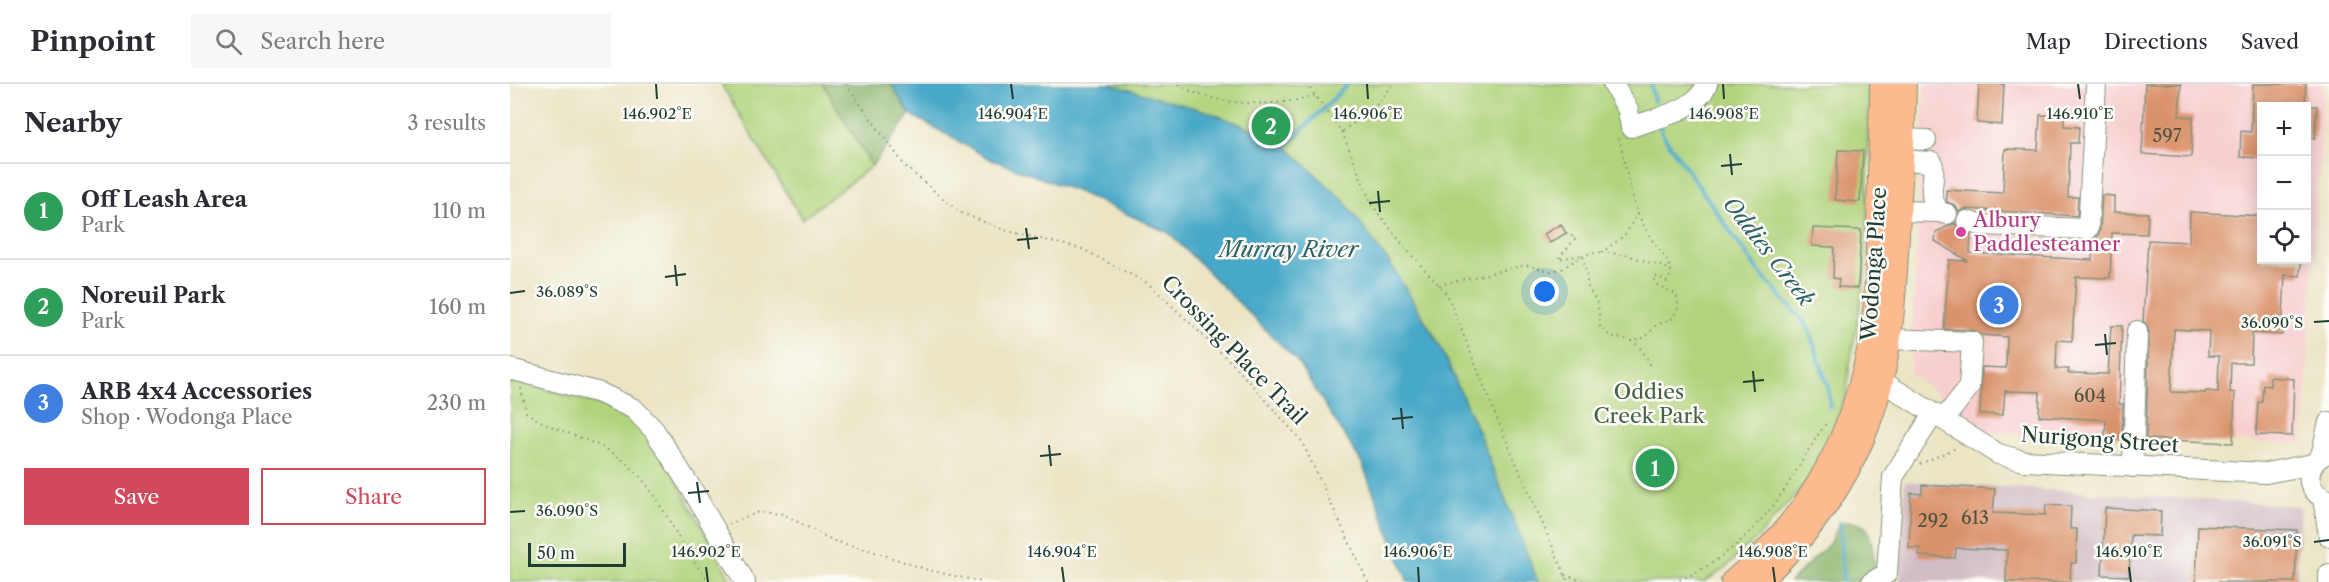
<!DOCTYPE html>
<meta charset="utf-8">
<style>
body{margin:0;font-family:"Libre Caslon Text",serif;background:#f7f7f7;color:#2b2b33}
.controls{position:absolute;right:18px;top:18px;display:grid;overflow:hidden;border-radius:0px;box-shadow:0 3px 15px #0003}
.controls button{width:54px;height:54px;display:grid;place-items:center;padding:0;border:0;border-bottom:2px solid #e1e1e2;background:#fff;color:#2b2b33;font:30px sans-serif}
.scale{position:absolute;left:18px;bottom:15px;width:98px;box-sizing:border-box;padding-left:6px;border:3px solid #1f3d34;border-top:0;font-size:16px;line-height:21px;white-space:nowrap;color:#1f3d34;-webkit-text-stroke:4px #fdfcf7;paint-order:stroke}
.you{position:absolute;left:1035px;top:208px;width:21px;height:21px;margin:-15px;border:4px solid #fff;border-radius:50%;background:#1a73e8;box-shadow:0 0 0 9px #1a73e833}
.badge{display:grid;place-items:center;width:39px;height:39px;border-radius:50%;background:#d1495b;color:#fff;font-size:20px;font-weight:700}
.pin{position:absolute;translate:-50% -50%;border:3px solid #fff;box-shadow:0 2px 6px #0006}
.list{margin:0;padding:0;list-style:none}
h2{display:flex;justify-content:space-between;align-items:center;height:78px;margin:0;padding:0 24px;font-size:26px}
h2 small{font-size:20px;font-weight:400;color:#7c7c81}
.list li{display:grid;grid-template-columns:39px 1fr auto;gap:18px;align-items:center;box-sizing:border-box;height:96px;padding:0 24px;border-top:2px solid #e1e1e2}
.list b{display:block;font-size:22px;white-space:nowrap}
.list p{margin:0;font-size:20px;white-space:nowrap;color:#7c7c81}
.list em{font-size:20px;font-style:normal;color:#7c7c81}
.actions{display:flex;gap:12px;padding:18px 24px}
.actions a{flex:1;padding:14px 0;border:2px solid #d1495b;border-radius:0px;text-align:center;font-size:21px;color:#d1495b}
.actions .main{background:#d1495b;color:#fff}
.icon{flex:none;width:33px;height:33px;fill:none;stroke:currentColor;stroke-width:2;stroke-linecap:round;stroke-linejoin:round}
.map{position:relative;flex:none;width:1819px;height:498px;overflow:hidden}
header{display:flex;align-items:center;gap:36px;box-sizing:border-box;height:84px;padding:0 30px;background:#fff;border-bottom:2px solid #e1e1e2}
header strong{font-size:28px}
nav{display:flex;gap:33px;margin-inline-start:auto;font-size:21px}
.search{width:420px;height:54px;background:#f7f7f7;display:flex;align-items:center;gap:15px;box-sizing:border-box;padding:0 21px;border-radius:0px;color:#7c7c81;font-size:22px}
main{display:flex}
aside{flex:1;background:#fff}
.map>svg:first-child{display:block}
</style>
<header>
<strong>Pinpoint</strong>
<div class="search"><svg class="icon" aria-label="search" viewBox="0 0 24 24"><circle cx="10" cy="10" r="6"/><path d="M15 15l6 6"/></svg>Search here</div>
<nav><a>Map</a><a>Directions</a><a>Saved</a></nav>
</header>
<main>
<aside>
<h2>Nearby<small>3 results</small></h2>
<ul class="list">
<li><span class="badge" style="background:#2e9e5b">1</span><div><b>Off Leash Area</b><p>Park</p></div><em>110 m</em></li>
<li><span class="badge" style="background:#2e9e5b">2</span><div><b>Noreuil Park</b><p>Park</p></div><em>160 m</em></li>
<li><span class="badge" style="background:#3f7fe0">3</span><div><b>ARB 4x4 Accessories</b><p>Shop · Wodonga Place</p></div><em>230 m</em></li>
</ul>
<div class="actions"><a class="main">Save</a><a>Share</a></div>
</aside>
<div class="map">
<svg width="1819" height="498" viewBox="0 0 1819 498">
<rect width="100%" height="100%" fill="#fdfcf7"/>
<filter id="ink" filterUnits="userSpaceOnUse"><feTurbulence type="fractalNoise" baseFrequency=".0167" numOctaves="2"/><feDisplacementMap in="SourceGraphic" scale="12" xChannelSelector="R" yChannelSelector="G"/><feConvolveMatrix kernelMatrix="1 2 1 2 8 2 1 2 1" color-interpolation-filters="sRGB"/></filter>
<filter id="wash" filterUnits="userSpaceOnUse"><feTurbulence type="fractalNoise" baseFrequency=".008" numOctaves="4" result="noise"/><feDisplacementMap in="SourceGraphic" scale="24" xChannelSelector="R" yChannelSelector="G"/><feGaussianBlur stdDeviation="1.35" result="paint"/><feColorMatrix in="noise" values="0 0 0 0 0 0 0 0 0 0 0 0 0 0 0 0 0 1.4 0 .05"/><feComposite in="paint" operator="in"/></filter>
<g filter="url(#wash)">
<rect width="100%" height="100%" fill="#ebe5c5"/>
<path fill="#f7cfd0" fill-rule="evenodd" d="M1415 0H1814L1793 360 1478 348 1400 289ZM1752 22H1796V176H1752Z"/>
<path fill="#d2bdc5" d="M1395 397 1790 422 1787 498H1390Z"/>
<path fill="#b1d37c" stroke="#688858" stroke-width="1.5" d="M211 0H313L362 82 292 135Z
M599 0H1359L1356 187 1339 286 1337 308 1308 385 1248 453 1215 484 1194 498H1028L970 352 930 262 885 187 834 117Z
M0 296 95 322 127 338 148 362 222 498H0Z"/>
<path fill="#8cb56c" stroke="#567950" stroke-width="1.5" d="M313 0H381L400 30 362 82Z
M1340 438C1346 439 1353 440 1357 445 1364 455 1364 486 1366 498H1280L1319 460 1330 439Z"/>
<path fill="#47a8c7" stroke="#33727e" stroke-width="1.5" d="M381 0H599L699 28 769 56 834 117 885 187 930 262 970 352 1028 498H898L852 379 787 277 659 149 566 107 480 75 400 30Z"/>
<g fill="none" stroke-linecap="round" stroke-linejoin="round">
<path stroke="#47a8c7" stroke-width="4" d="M1141 0 1144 17
M1150 41 1153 51 1248 187 1298 243 1318 303 1320 323
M773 65 838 0
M1330 439 1333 498"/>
</g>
<g id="blocks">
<path fill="#da926b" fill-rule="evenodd" d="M1469 0H1494L1492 41 1467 39Z
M1635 0H1671L1669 32 1683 33 1681 73 1632 70Z
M1743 0H1796L1795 22H1752V74L1730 73 1731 47 1741 48Z
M1797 22H1807L1805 54 1797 53Z
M1530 31 1554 32V42L1569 43 1568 59H1560L1558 113H1568L1567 132 1455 125 1449 128 1445 121 1437 118 1436 106 1493 109 1495 65 1528 66Z
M1328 66 1353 67 1350 118 1325 116Z
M1592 111 1604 112V128L1638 129 1637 150 1602 149 1600 194 1566 193 1562 257 1547 256 1546 285H1559L1558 289 1598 290 1601 242H1612L1609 320H1613L1612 353 1595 352 1596 336 1529 332 1530 308 1495 307 1493 331 1470 330 1472 283 1496 284 1497 253 1471 251 1462 246 1434 245 1439 176 1458 177 1425 157 1426 148 1445 139 1449 146 1461 151 1460 169 1582 176 1583 156 1588 152 1590 146Z
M1680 128 1752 132V176H1791L1790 192 1775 191 1772 251 1742 249 1741 279H1721L1720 308 1725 309 1723 359 1636 355 1639 247 1637 241 1633 237 1638 156 1679 158ZM1664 245 1699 247 1698 272H1709L1708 308 1696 307 1695 309 1661 308Z
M1051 140 1056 149 1040 159 1034 150Z
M1303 144 1351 146 1348 204 1328 203 1329 195 1323 194 1324 163 1302 162Z
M1760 293 1784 295 1782 352 1746 351 1748 318H1752L1753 301 1760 302Z
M1412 401 1485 405 1483 429 1535 431 1536 421 1561 422 1560 445H1567L1566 479H1561L1560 498H1496L1497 466 1446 464 1445 474 1409 472 1410 464H1399L1401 409 1412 410Z
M1595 424 1651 427 1650 452 1621 451 1619 492 1592 491Z
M1688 442 1787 446 1785 498H1686Z"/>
</g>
</g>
<g filter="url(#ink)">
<use href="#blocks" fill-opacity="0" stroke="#85917c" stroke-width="1.5"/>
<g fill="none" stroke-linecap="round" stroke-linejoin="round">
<defs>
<path id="minor" d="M1103 0 1118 26 1121 43C1146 34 1187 27 1197 0
M1392 55 1416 56
M1391 76 1422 78C1428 99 1414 103 1429 128
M1389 127 1429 128 1437 130
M1457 137 1470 141 1578 145 1586 0
M1378 255 1462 258 1459 303 1434 335
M0 285 90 309 124 325 144 346 183 407 235 498
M1370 296 1488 370 1514 377 1756 389 1803 380
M1819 369C1793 377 1793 409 1819 416
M1811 372 1819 338
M1623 383 1627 247
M1813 414 1819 452
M1362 498 1377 489 1383 393 1424 329
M1819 498V490"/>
<path id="major" d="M1223 498C1304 430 1346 349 1363 245 1367 219 1367 191 1368 164 1370 109 1371 55 1372 0
M1247 498C1298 453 1339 396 1361 331 1381 273 1384 210 1387 150 1390 100 1393 50 1394 0"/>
</defs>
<use href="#minor" stroke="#85917c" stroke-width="22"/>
<use href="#major" stroke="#85917c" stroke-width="26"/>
<path stroke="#85917c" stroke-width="2" stroke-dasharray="1.5 4.5" stroke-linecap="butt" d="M336 0 395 82 449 128 494 146 572 165 639 200 723 280 791 356 858 498
M669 0C700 23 770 24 805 11L832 48 862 121 896 165 937 210 988 337 1058 498
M796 0 805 11
M833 47 867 20 884 0
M1109 54C1115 78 1119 105 1127 128 1131 137 1136 145 1141 154 1148 168 1169 182 1157 198L1148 192 1143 194 1147 201 1166 210 1169 222 1163 234 1145 242 1136 253 1122 257
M1128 129 1115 151 1092 168 1117 171 1162 186
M1056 149 1066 154 1048 175 1073 171 1078 203 1088 220 1090 244C1106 258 1106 250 1121 257 1131 261 1137 275 1142 284
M929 201 1016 181 1040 187 1052 185 1073 171 1092 168
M11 304 16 328C43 348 80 353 107 372 144 397 159 442 183 476 188 484 194 491 200 498
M1410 380 1446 364
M219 440 249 428 273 430 324 457 359 466 418 486 472 498
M1055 491 1077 498
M1164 498C1208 482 1246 447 1273 408 1289 384 1301 359 1318 337"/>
<use href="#minor" stroke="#fff" stroke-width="20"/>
<use href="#major" stroke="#fcba8e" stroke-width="24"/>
</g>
</g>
<path fill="none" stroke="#1f3d34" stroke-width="2" d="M146 0 147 15M501 0 503 15M857 0 858 15M1213 0 1214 15M1568 0 1570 15M1220 70 1222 91M1211 82 1232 80M868 107 870 128M859 119 880 117M516 144 519 165M507 156 528 154M165 181 167 202M155 193 176 190M0 209 15 207M1804 238 1819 237M1595 250 1597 271M1585 261 1606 259M1243 287 1245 308M1233 298 1254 296M891 324 893 345M882 335 903 333M539 361 541 382M530 372 551 370M187 398 190 419M178 409 199 407M0 428 15 427M1804 458 1819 456M196 483 198 498M552 483 554 498M908 483 909 498M1263 483 1265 498M1619 483 1621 498"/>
<circle fill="#d1479c" stroke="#fdfcf7" stroke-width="2" cx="1451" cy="148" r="6"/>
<g text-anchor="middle" stroke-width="5" stroke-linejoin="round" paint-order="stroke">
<g font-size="18" fill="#4e5242">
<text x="1657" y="58">597</text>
<text x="1580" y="318">604</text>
<text x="1465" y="440">613</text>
<text x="1423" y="443">292</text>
</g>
<g font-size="21" fill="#b23c85" stroke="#fdfcf7" text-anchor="start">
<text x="1463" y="143">Albury<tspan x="1463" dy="24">Paddlesteamer</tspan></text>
</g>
<g font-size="21" fill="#1f3d34" stroke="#fdfcf7">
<text transform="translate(1364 180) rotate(-86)" y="7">Wodonga Place</text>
<text transform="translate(724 266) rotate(46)" y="7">Crossing Place Trail</text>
<text transform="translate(1590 356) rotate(4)" y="7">Nurigong Street</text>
</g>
<g font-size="21" fill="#446246" stroke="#fdfcf7">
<text x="1139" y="315">Oddies<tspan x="1139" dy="24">Creek Park</tspan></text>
</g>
<g font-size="22" font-style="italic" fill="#2d6267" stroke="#fdfcf7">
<text x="779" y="173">Murray River</text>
<text transform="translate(1259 167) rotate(52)" y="8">Oddies Creek</text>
</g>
</g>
<g font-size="15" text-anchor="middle" fill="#1f3d34" stroke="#fdfcf7" stroke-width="5" stroke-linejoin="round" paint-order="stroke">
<text x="147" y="35">146.902°E</text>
<text x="503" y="35">146.904°E</text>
<text x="858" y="35">146.906°E</text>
<text x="1214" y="35">146.908°E</text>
<text x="1570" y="35">146.910°E</text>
<text x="57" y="213">36.089°S</text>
<text x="1762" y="244">36.090°S</text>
<text x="57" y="432">36.090°S</text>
<text x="1762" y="463">36.091°S</text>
<text x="196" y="473">146.902°E</text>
<text x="552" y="473">146.904°E</text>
<text x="908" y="473">146.906°E</text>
<text x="1263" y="473">146.908°E</text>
<text x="1619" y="473">146.910°E</text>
</g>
</svg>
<div class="controls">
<button>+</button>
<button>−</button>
<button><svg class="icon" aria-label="locate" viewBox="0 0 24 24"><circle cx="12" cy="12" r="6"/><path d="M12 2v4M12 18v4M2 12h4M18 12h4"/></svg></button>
</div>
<div class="scale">50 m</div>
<div class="you"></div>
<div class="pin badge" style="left:1145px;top:384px;background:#2e9e5b">1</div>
<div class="pin badge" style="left:761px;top:42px;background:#2e9e5b">2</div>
<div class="pin badge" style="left:1489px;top:221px;background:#3f7fe0">3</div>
</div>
</main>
